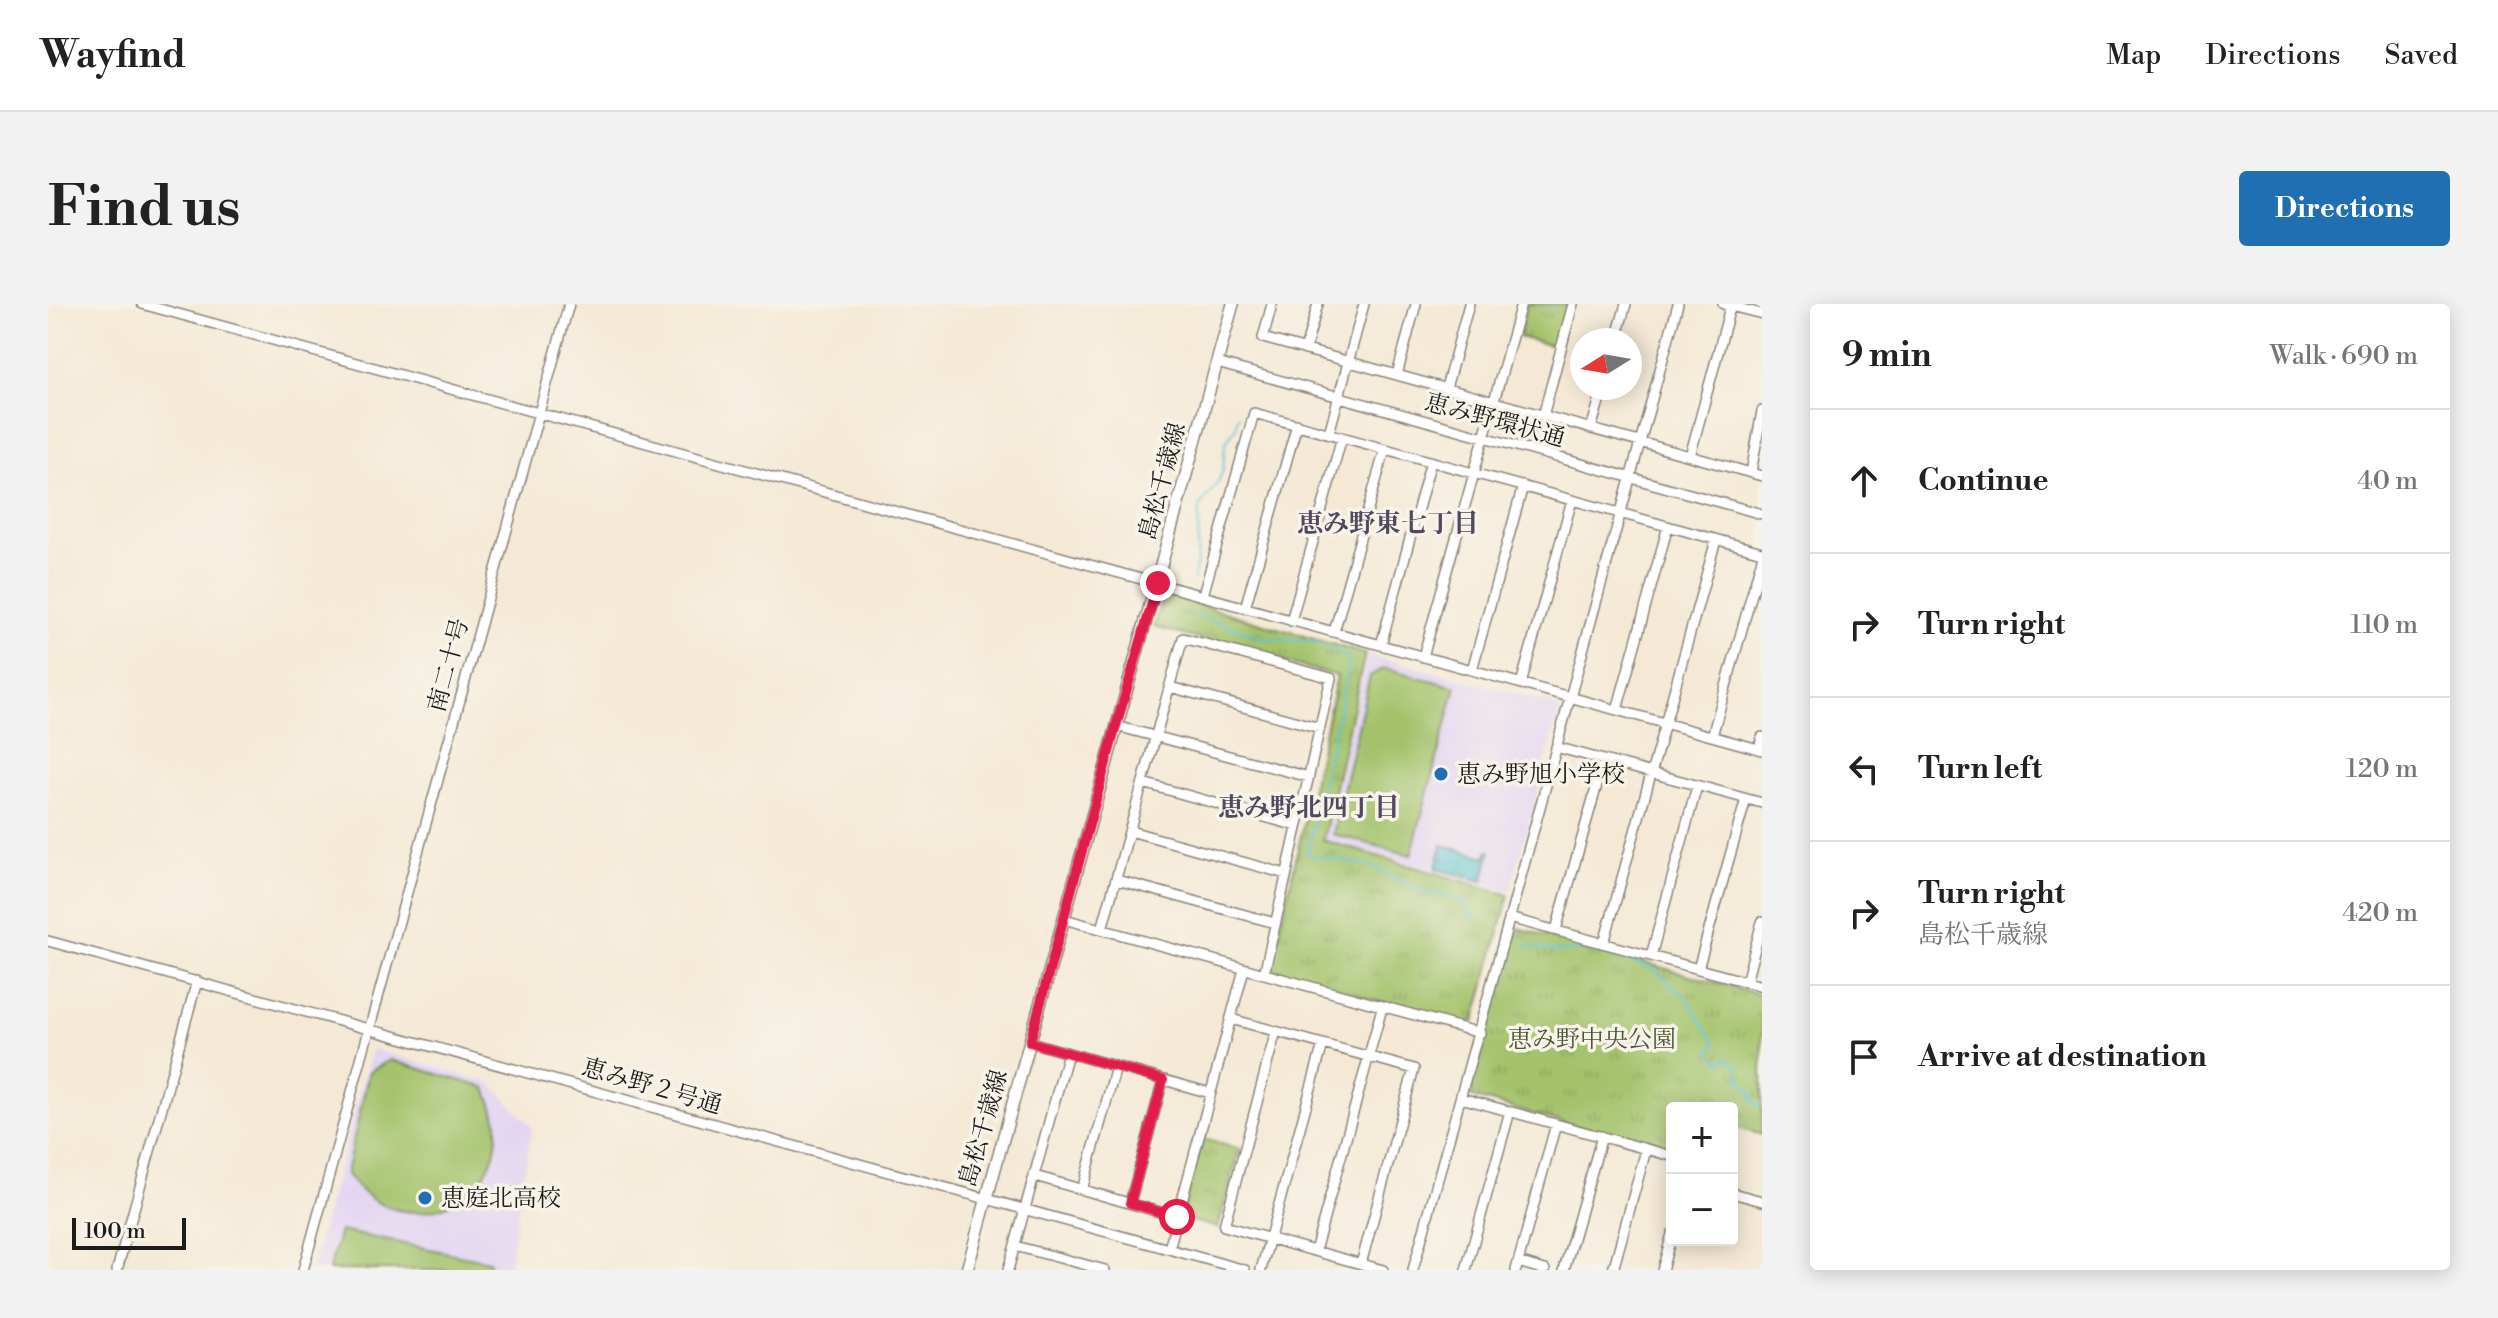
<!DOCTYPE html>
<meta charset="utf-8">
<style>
body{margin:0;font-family:"Libre Bodoni","Noto Serif JP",serif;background:#f2f2f2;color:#222}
.controls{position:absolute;right:24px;bottom:24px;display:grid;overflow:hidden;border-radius:8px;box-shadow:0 4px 20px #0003}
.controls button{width:72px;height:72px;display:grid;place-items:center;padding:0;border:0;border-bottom:2px solid #e0e0e0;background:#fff;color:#222;font:40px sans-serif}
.compass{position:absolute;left:1522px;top:24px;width:72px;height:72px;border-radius:50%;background:#fff;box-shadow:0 4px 20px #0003;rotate:259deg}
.scale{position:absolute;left:24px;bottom:20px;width:114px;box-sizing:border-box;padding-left:8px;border:4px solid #1c1c1c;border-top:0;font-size:22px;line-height:28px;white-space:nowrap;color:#1c1c1c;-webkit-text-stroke:6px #f7f3e8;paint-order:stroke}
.stop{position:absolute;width:24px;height:24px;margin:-18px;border:6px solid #e11d48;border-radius:50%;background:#fff}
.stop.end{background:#e11d48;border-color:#fff;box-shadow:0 2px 8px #0008}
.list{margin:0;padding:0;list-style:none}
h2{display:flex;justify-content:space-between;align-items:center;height:104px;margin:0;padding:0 32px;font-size:34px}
h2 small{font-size:26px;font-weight:400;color:#767676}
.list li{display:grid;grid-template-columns:52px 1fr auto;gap:24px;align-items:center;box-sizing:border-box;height:144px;padding:0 32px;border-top:2px solid #e0e0e0}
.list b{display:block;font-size:30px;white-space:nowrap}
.list p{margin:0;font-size:26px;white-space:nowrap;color:#767676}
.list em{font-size:26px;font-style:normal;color:#767676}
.icon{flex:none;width:44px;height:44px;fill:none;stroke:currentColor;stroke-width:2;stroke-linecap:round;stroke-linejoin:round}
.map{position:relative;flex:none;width:1714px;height:966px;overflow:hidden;border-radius:8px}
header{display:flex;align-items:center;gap:48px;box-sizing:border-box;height:112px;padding:0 40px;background:#fff;border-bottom:2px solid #e0e0e0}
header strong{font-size:38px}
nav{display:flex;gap:44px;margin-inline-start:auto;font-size:28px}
.intro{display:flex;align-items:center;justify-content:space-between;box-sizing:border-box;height:192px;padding:0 48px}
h1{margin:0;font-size:56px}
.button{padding:20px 36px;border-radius:8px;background:#1f6fb2;color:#fff;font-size:28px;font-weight:700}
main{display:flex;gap:48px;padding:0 48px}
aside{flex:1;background:#fff;border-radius:8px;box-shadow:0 4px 20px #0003}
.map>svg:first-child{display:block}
</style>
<header>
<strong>Wayfind</strong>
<nav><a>Map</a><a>Directions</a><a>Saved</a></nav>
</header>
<div class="intro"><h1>Find us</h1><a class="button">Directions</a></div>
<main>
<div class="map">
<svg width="1714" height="966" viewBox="0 0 1714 966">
<defs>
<pattern id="park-tufts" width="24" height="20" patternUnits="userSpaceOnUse" patternTransform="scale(2)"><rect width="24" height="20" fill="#a3c26a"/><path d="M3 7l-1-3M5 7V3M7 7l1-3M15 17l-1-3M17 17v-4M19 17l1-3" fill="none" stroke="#8ca65b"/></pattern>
<pattern id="water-ripples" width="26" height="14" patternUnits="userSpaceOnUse" patternTransform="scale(2)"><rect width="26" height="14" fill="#59c2d4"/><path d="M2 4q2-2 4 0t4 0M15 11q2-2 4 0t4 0" fill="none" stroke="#4da6b5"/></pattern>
</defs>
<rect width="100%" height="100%" fill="#f7f3e8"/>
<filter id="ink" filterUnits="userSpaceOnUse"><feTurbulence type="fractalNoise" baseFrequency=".0125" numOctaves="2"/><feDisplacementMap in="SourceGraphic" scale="16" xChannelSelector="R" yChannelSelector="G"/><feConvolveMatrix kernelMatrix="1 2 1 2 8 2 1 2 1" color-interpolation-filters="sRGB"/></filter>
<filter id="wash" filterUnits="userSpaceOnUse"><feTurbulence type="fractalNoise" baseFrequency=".006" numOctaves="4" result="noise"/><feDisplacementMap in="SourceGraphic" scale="32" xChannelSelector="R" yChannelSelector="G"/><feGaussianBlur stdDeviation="1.8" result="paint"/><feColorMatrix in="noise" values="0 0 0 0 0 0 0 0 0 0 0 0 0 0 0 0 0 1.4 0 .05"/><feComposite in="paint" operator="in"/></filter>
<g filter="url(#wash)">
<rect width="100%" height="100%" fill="#f5e9d6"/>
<path fill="#e2d4f3" d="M1320 351 1510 401 1512 405 1462 588 1277 535Z
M324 745 443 779 484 823 460 966H263Z"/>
<path fill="#a3c26a" stroke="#606f43" stroke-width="2" d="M1337 364 1408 383 1363 551 1285 530 1322 372Z
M342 756 438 784C442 796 448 807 449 820 454 904 347 942 298 869L321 768Z
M292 927 441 957 440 966H281Z"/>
<path fill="url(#park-tufts)" stroke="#606f43" stroke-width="2" d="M1479 0H1520L1509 43 1471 33Z
M1115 290 1317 350 1275 536 1461 591 1427 716 1414 722 1223 665 1289 372 1106 323Z
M1470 624 1714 691V831L1684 822V804H1624V849L1421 792Z
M1155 835 1192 845 1170 924 1133 914Z"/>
<path fill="url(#water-ripples)" stroke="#3a6f78" stroke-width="2" d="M1394 541 1438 553 1440 547H1443L1435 577 1388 565Z"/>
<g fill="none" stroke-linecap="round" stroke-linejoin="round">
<path stroke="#59c2d4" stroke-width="2" d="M1145 276 1149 258 1151 211 1153 201 1170 178 1175 166 1177 140 1187 124 1190 111
M1148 312 1171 318 1213 334 1268 338 1300 353 1302 357 1259 550 1326 563 1375 589 1396 590 1419 600 1422 612 1427 613
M1477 641 1502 647H1548L1607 666 1638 693 1668 740 1662 746 1671 758 1679 754 1692 764 1691 774 1707 793 1703 795 1711 802 1714 799"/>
</g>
</g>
<g filter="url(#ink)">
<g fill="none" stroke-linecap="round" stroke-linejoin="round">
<defs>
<path id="minor" d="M94 0 1714 446
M1224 0 1215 34 1714 172
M1675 0 1714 10
M1568 36 1578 0
M1257 46 1270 0
M1169 59 1714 210
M1349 71 1368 0
M1398 84 1421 0
M1495 112 1525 0
M1543 125 1555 84
M1281 129 1316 0
M1642 152 1683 0
M1703 169 1714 107
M1155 291 1206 109 1714 248
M1197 304 1249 120
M1243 317 1294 133
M1286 328 1337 145
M1333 341 1383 157
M1375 353 1473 0
M1424 366 1475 182
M1473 380 1524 196
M1122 383 1272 424
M1569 406 1620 222
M1068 422 1261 473
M1664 432 1714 254
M1508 443 1714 499
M1711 445 1714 433
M1095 479 1249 522
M1082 527 1238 570
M1069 576 1227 619
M1461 614 1714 682
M1016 615 1432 729
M1054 625 1135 334 1283 374 1216 670
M1508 626 1556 456
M0 637 1197 966
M1556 639 1668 236
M1603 652 1649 482
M1650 665 1698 495
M1698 678 1714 618
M1183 715 1366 765 1313 960
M1228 727 1176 922 1335 966
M982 738 1162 789
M1413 794 1624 852
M987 872 1129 913
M1034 886 1068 763
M1684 889 1714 897
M1082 899 1115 776
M967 942 1057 966
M1121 945 1196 665
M1267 947 1334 704
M1470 958 1497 966
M69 966 149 677
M255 966 521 0
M960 966 1020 749
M1213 966 1275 740
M1365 966 1630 0
M1418 966 1462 807
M1468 966 1508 820
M1516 966 1554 832
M1565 966 1598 846
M1614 966 1624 930"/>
<path id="major" d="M919 966 1185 0"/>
</defs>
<use href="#minor" stroke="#888279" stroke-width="12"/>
<use href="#major" stroke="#888279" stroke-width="14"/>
<use href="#minor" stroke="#fff" stroke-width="9"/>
<use href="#major" stroke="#fff" stroke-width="11"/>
</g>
</g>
<g fill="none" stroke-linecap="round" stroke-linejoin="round" filter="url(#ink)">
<path stroke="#e11d48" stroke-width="10" d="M1110 279 1068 422 982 738 1115 776 1082 899 1129 913"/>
</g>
<g fill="#1f6fb2" stroke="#f7f3e8" stroke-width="3">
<circle cx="1393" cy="470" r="8"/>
<circle cx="377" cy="894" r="8"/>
</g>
<g text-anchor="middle" stroke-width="7" stroke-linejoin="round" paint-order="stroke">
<g font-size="24" fill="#1c1c1c" stroke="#f7f3e8">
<text transform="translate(1447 116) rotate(15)" y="8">恵み野環状通</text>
<text transform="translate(1114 177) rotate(-75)" y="8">島松千歳線</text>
<text transform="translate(400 361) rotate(-75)" y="8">南二十号</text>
<text transform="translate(604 782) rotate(16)" y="8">恵み野２号通</text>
<text transform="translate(935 824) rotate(-74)" y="8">島松千歳線</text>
</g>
<g font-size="24" fill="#1c1c1c" stroke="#f7f3e8" text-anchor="start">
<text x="1409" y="478">恵み野旭小学校</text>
<text x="393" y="902">恵庭北高校</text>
</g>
<g font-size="24" fill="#4b5637" stroke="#f7f3e8">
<text x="1544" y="743">恵み野中央公園</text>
</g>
<g font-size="26" font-weight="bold" fill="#514962" stroke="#f7f3e8">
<text x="1340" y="228">恵み野東七丁目</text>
<text x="1261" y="512">恵み野北四丁目</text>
</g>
</g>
</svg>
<div class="controls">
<button>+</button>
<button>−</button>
</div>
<svg class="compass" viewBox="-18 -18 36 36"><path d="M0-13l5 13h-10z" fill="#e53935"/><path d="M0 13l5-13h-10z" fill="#767676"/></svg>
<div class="scale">100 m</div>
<div class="stop" style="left:1129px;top:913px"></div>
<div class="stop end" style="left:1110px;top:279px"></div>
</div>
<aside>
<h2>9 min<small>Walk · 690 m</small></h2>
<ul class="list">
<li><svg class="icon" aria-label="ahead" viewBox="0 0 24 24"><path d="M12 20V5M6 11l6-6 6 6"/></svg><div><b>Continue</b></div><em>40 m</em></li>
<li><svg class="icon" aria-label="right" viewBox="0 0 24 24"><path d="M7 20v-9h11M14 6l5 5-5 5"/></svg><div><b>Turn right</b></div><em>110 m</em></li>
<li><svg class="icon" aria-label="left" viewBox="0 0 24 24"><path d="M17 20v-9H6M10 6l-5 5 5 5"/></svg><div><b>Turn left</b></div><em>120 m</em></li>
<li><svg class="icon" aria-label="right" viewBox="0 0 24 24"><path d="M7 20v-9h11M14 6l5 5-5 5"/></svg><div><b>Turn right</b><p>島松千歳線</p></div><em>420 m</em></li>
<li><svg class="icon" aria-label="arrive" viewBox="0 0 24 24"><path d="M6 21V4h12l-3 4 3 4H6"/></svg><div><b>Arrive at destination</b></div></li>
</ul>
</aside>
</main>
